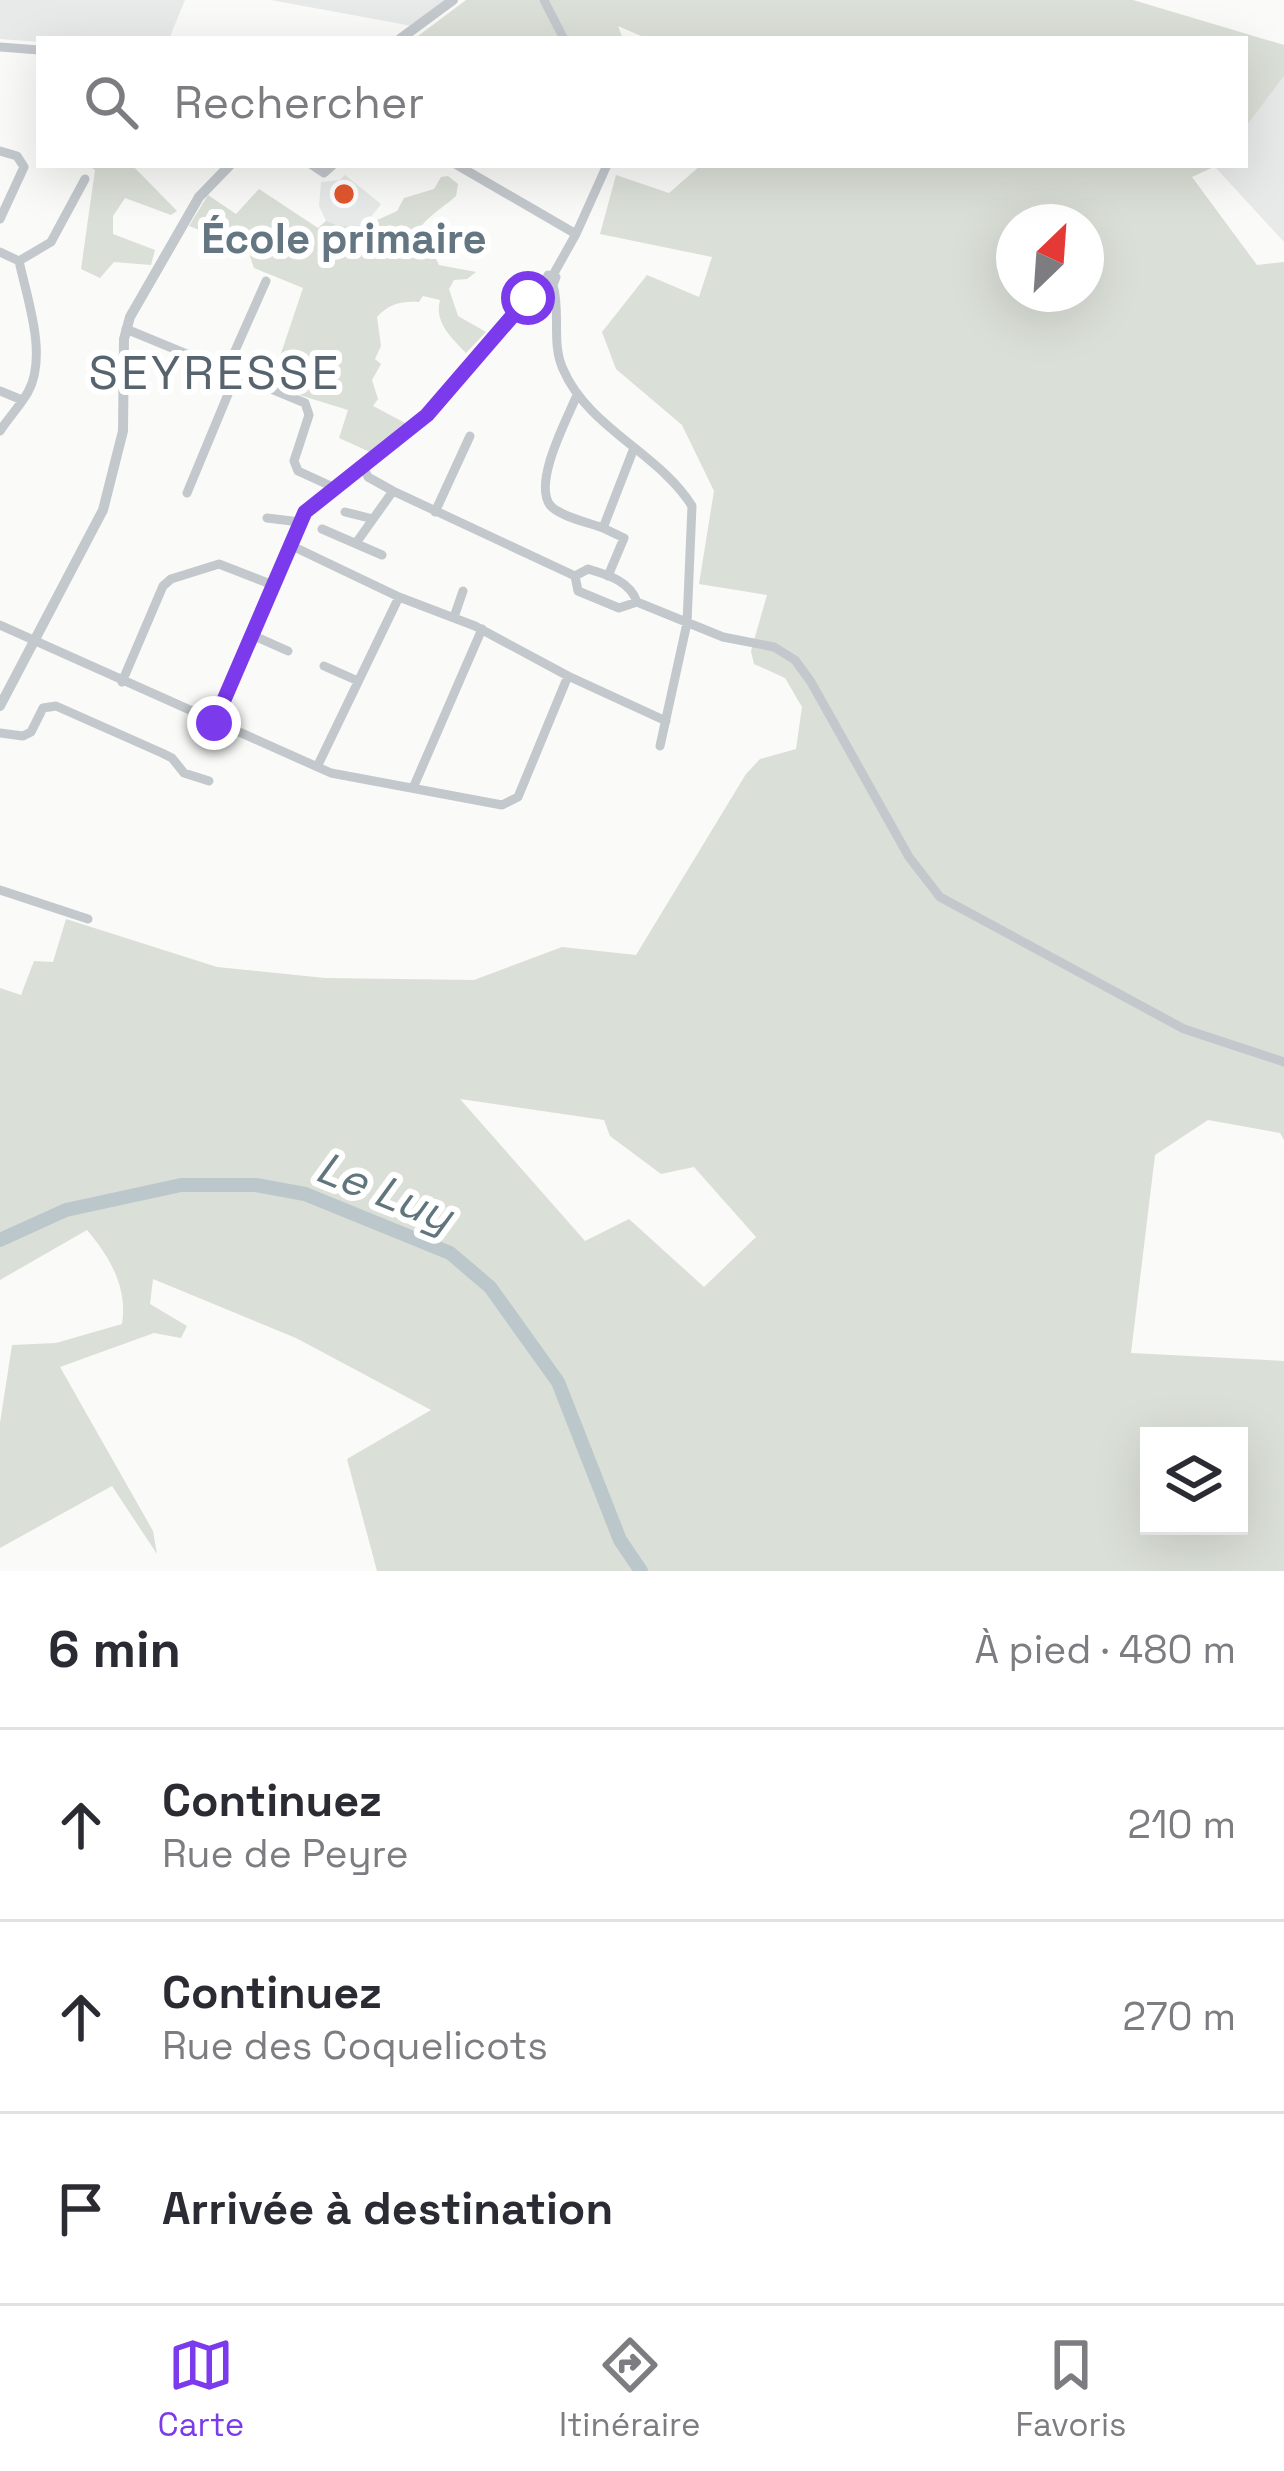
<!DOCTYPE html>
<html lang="fr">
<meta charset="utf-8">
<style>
body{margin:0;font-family:"Space Grotesk",sans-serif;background:#f2f2f3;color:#2b2b33}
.controls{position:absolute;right:36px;bottom:36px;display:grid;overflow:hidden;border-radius:0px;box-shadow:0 12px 48px #0002}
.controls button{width:108px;height:108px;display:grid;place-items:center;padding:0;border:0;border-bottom:3px solid #e1e1e2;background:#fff;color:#2b2b33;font:60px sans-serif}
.compass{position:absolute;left:996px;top:204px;width:108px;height:108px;border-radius:50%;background:#fff;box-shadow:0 12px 48px #0002;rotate:25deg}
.stop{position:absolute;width:36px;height:36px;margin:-27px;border:9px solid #7c3aed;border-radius:50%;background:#fff}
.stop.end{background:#7c3aed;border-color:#fff;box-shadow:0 3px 12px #0008}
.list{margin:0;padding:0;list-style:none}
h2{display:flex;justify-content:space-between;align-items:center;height:156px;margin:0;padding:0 48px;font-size:51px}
h2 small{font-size:39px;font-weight:400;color:#7c7c81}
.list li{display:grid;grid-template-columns:78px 1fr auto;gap:36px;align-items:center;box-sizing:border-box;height:192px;padding:0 48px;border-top:3px solid #e1e1e2}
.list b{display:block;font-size:45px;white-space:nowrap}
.list p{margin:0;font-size:39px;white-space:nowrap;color:#7c7c81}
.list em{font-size:39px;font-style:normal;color:#7c7c81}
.icon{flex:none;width:66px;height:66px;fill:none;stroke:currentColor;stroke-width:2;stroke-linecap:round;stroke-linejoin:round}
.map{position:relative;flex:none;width:1284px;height:1571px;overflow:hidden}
.search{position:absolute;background:#fff;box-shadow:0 12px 48px #0002;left:36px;right:36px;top:36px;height:132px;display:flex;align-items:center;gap:30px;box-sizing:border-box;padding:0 42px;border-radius:0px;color:#7c7c81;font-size:45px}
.sheet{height:732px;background:#fff}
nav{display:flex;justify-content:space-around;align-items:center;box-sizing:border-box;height:168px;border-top:3px solid #e1e1e2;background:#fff;font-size:33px;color:#7c7c81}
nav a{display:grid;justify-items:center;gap:6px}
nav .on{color:#7c3aed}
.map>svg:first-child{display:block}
</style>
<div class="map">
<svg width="1284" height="1571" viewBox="0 0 1284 1571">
<rect width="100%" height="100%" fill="#fafaf8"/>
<path fill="#e8e9e9" d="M0 0H185L169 39H39V42L0 39Z
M271 0H447L412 26Z
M1284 76V242L1216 168 1245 165V128Z
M345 175 381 204 368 221 354 227 340 228 326 221 319 206 321 182 340 180Z"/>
<path fill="#dadfd7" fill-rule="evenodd" d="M466 0H540L559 39H414Z
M549 0H1133L1284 45V76L1245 128V39H648L618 26 623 39H569Z
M88 165H132L177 211 171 215 125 198 113 216V234L155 250 151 265 114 262 100 278 81 269 95 170Z
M701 165H1218L1192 177 1257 265 1284 262V1140L1280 1133 1208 1120 1155 1155 1131 1353 1284 1361V1571H377L347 1459 431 1410 296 1338 153 1279 150 1304 187 1326 181 1338 154 1333 60 1367 153 1531 157 1554 112 1486 0 1548V1423L12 1345 56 1343 122 1324C128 1288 110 1257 87 1230L0 1280V988L21 995 34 961 53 962 66 919 217 967 325 978 474 980 562 947 636 955 746 774 760 759 796 749 802 707 785 678 754 664 751 651 767 595 699 584 714 491 682 425 616 369 602 332 647 275 699 297 712 257 600 234 616 175 669 193ZM1014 222H1086V294H1014ZM460 1099 604 1120 610 1136 661 1174 694 1167 756 1237 704 1287 629 1219 585 1241ZM1149 1436H1239V1526H1149Z
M448 176 458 184 456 196C436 214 413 223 413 252L423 256 431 249 439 265 476 272 467 279 454 280 449 289 458 316 486 332 466 353C451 337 434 322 440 300L423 296 419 302C401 301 389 304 377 317L381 346 375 359 381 364 372 380 378 399 373 406 409 425 370 452 339 438 348 410 270 386 303 288 254 268 247 248 189 226 208 195 236 214 259 189 318 228 326 221C350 233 374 222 397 211L404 198 434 189 441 177Z"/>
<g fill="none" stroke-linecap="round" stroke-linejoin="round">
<path stroke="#bbc7cb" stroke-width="14" d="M0 1240 66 1210 181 1185H256L305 1194 450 1253 490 1287 558 1382 620 1540 641 1571"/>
<path stroke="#c3c8cc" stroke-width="9" d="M544 0 564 39
M0 47 39 50
M0 151 17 156 24 167 0 219
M312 165 324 173 333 165
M457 165 576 234
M0 252 19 261
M19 261 51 242 85 179
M553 275 576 234 607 165
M553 285 556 277 548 275 545 282 553 285C561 312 551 343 563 369 588 428 659 453 692 506L687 623 660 746
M126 329 305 403 309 415 294 461 298 471 333 487
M226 371 266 281
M0 391 22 400
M577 395C567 419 533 482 550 505 558 516 590 523 603 528
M0 431C9 417 20 406 28 392 48 356 27 298 19 261
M364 468 368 477 393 491 575 576 578 591 619 608 637 602 723 637 774 647 795 660 811 682 909 857 940 897 1184 1029 1284 1062
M187 493 236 375
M345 512 373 519
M435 512 470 436
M267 518 300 522
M322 529 382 555
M356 543 393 491
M290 545 399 597 475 626 568 676 666 721
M575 576 588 569C608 575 630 581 637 602
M608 576 624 538 603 528 634 448
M454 617 463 591
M0 625 331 773 502 805 518 797 568 676
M252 635 288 651
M324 666 358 681
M122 682 163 586 171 579 219 564 273 585
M214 723 306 513 333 487 364 468 427 415 458 375 545 282
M0 733 23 736 31 732 43 708 56 706 162 753 172 758 184 773 209 781
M317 767 399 597
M413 788 482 629
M0 890 88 919"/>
<path stroke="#c3c8cc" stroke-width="10" d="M400 39 453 0
M0 706 103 510 123 431 124 339 130 317 199 197 230 165"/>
</g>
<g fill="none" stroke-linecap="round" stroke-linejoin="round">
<path stroke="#7c3aed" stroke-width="15" d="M214 723 305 512 427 415 528 298"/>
</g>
<circle fill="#e4572e" stroke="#fff" stroke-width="4.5" cx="344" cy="194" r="12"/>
<g text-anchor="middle" stroke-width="12" stroke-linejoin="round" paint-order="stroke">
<g font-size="42" font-weight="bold" fill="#657683" stroke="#fff">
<text x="344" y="253">École primaire</text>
</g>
<g font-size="45" font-style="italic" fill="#60757c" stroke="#fff">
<text transform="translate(385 1191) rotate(22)" y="16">Le Luy</text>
</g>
<g font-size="48" letter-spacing="3" fill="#57646e" stroke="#fff">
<text x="215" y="389">SEYRESSE</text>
</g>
</g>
</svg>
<div class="controls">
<button><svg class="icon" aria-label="layers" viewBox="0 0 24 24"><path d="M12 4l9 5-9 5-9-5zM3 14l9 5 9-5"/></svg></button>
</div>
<svg class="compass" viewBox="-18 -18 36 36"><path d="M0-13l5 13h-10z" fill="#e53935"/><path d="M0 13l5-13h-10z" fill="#7c7c81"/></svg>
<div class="stop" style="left:528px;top:298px"></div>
<div class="stop end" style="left:214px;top:723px"></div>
<div class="search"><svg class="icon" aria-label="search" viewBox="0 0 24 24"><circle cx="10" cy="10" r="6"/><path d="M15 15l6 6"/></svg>Rechercher</div>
</div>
<section class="sheet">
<h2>6 min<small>À pied · 480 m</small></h2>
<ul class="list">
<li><svg class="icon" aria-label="ahead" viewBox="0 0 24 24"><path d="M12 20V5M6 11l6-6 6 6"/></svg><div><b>Continuez</b><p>Rue de Peyre</p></div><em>210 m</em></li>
<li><svg class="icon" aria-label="ahead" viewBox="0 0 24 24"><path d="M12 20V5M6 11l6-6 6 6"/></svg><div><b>Continuez</b><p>Rue des Coquelicots</p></div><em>270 m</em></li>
<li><svg class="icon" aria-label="arrive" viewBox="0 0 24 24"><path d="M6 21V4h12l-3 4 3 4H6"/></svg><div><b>Arrivée à destination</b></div></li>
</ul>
</section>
<nav>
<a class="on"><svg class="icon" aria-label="map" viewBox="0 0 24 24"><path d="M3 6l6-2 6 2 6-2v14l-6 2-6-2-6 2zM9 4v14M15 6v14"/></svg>Carte</a>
<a><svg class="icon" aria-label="directions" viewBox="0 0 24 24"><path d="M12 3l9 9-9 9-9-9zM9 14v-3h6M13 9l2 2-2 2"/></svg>Itinéraire</a>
<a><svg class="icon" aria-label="saved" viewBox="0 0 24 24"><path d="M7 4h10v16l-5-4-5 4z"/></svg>Favoris</a>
</nav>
